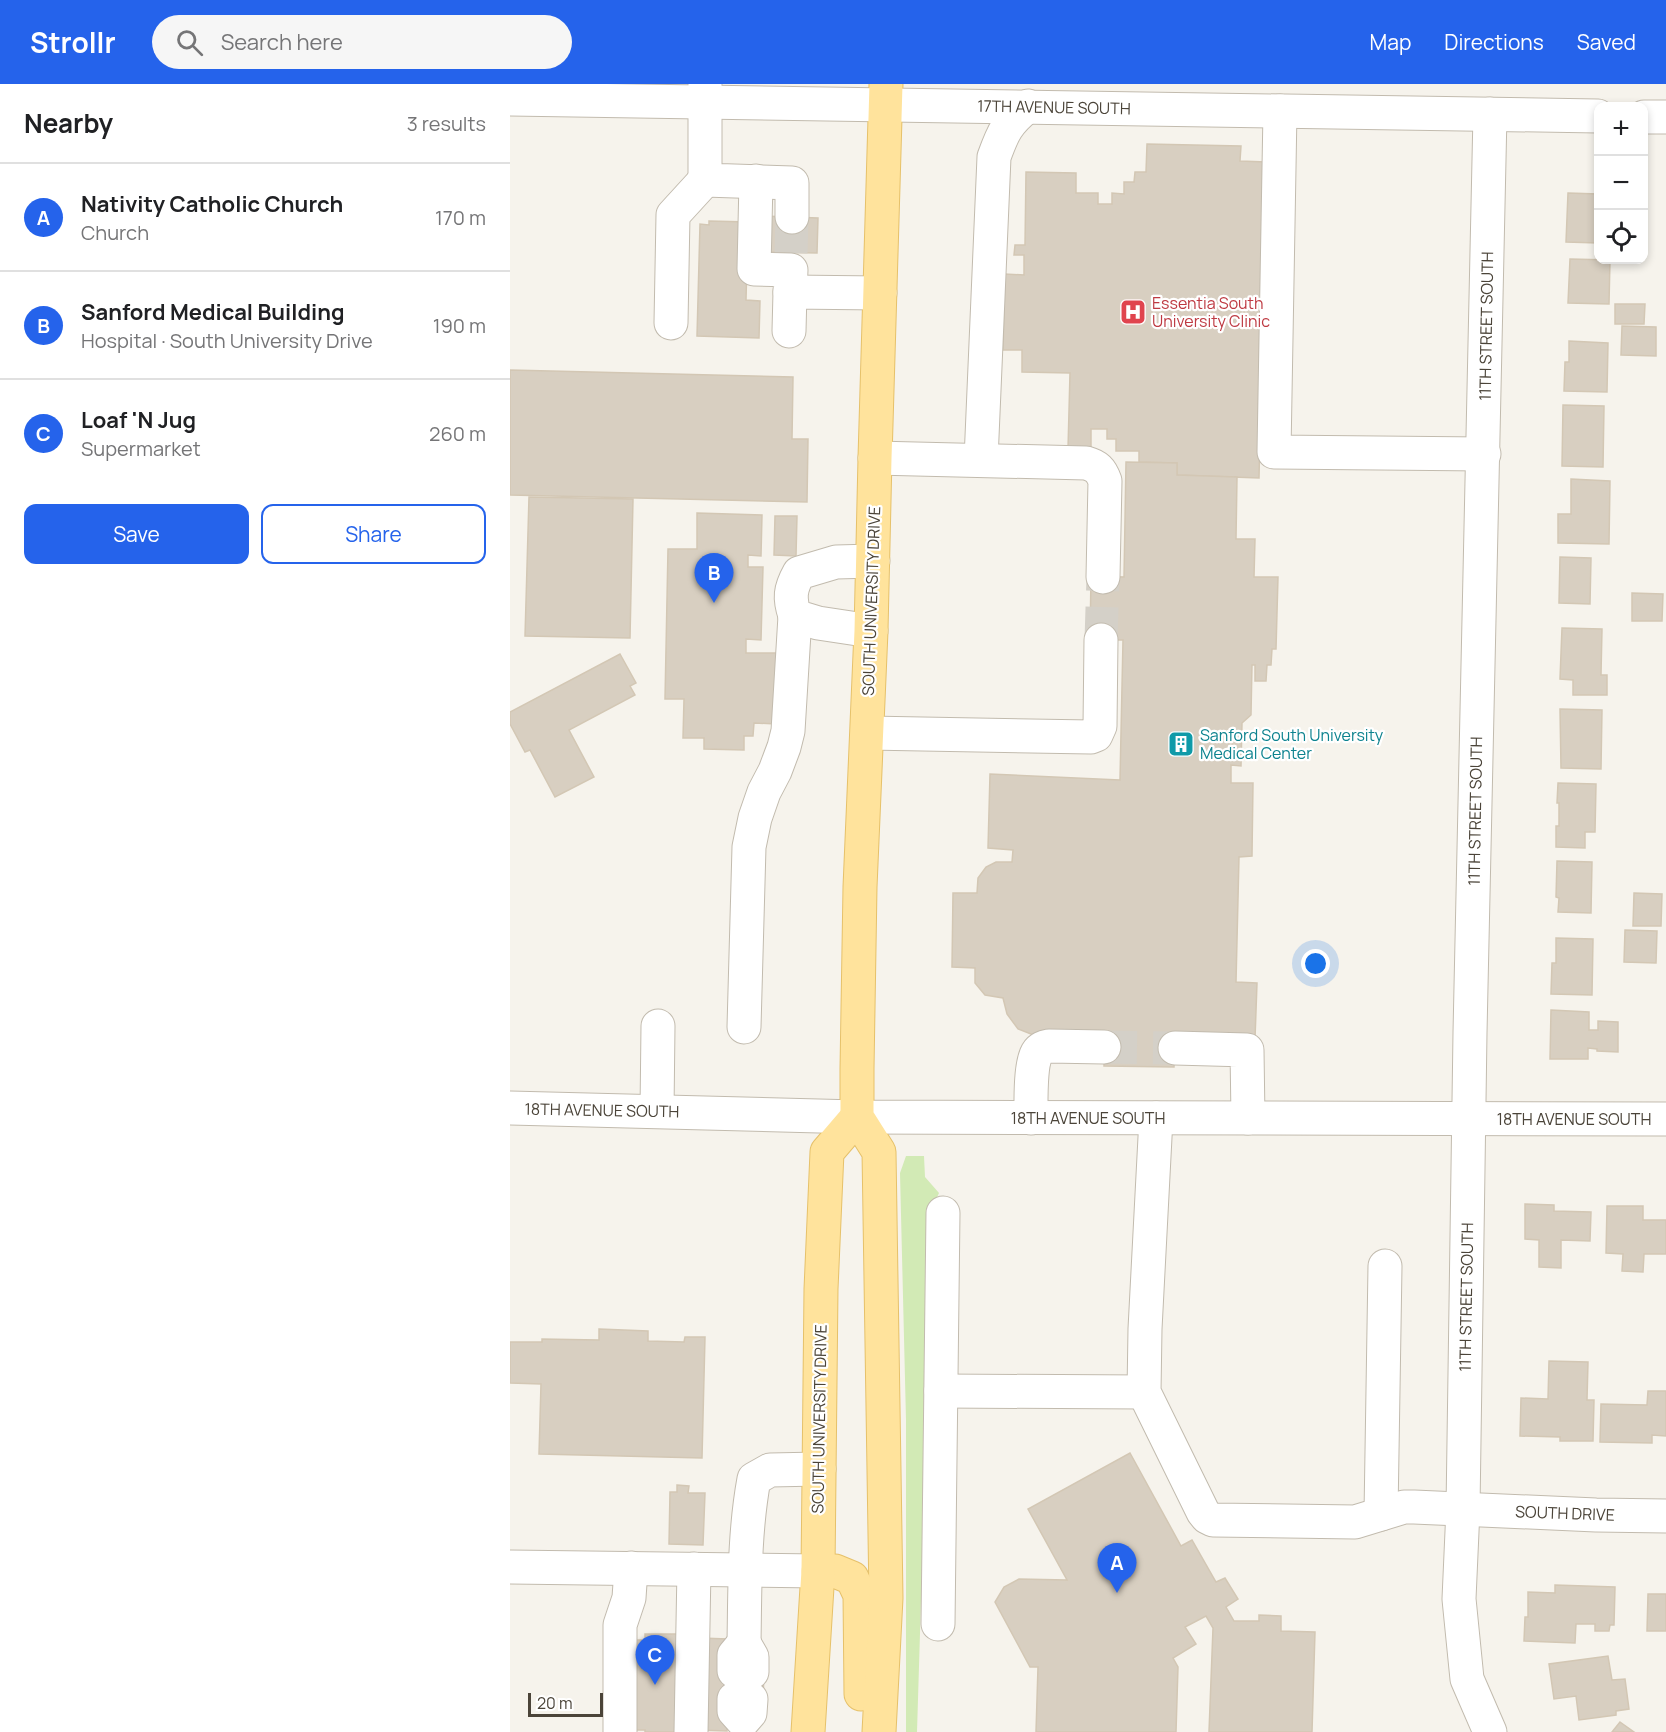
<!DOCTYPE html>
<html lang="en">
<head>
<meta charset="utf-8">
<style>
	body { margin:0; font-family:Manrope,sans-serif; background:#f6f6f6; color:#202124 }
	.controls { position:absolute; right:18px; top:18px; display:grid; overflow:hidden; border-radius:12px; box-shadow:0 3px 9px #0003 }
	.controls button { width:54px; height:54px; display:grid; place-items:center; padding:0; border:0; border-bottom:2px solid #e0e0e0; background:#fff; color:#202124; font:30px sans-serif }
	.scale { position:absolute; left:18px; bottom:15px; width:75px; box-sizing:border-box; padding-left:6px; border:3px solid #4b4439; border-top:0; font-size:16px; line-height:21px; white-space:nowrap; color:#4b4439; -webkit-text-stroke:4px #fff; paint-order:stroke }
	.you { position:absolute; left:806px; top:880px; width:21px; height:21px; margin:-15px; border:4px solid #fff; border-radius:50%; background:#1a73e8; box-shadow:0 0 0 9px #1a73e833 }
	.badge { display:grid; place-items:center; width:39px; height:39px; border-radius:50%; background:#2563eb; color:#fff; font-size:20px; font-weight:700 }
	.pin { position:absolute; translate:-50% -50px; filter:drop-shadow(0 2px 3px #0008) }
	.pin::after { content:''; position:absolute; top:32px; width:21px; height:18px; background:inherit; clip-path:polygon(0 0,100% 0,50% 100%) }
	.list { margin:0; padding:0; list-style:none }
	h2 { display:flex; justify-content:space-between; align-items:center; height:78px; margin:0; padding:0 24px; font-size:26px }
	h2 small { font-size:20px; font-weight:400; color:#757577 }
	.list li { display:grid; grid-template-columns:39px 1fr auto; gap:18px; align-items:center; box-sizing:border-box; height:108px; padding:0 24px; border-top:2px solid #e0e0e0 }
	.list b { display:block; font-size:22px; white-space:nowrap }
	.list p { margin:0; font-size:20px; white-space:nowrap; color:#757577 }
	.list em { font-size:20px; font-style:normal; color:#757577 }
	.actions { display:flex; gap:12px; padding:18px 24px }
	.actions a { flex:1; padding:14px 0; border:2px solid #2563eb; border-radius:12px; text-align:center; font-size:21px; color:#2563eb }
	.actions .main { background:#2563eb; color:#fff }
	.icon { flex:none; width:33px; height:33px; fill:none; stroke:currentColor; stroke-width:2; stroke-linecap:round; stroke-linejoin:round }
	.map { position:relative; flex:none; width:1156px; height:1648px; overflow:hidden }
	header { display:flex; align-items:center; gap:36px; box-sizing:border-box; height:84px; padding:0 30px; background:#2563eb; color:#fff }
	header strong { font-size:28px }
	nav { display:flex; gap:33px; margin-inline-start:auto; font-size:21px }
	.search { width:420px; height:54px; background:#f6f6f6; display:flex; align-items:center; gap:15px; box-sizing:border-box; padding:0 21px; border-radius:33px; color:#757577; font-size:22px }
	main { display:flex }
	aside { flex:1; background:#fff }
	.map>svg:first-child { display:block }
	.green { fill:#d2eab5 }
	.building { fill:#d8cfc1; stroke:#d3c7b4; stroke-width:1.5 }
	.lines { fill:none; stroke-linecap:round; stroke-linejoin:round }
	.minor-tunnel { stroke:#d4d0c8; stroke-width:33; stroke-dasharray:33 16; stroke-linecap:butt }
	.minor-casing { stroke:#c2bbae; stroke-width:35 }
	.major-casing { stroke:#e6c16a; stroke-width:35 }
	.minor { stroke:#fff; stroke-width:33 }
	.major { stroke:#ffe39c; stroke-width:33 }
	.labels { text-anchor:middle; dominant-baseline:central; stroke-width:4.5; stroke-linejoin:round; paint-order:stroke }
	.street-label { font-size:16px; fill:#4b4439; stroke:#fff }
	.health-label { font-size:16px; fill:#be3a42; stroke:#fff; text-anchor:start }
	.culture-label { font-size:16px; fill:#0d838f; stroke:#fff; text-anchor:start }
</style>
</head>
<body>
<header>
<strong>Strollr</strong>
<div class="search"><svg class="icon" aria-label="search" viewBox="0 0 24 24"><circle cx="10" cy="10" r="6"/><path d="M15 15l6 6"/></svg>Search here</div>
<nav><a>Map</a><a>Directions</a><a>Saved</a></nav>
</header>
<main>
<aside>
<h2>Nearby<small>3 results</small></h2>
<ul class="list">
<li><span class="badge">A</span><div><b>Nativity Catholic Church</b><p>Church</p></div><em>170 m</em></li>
<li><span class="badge">B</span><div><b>Sanford Medical Building</b><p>Hospital · South University Drive</p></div><em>190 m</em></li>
<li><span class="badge">C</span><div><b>Loaf 'N Jug</b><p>Supermarket</p></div><em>260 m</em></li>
</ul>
<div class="actions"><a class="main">Save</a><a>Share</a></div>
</aside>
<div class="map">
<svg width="1156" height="1648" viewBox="0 0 1156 1648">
	<rect width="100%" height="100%" fill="#f6f3ec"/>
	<polygon class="green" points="396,1072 414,1072 415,1093 429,1109 423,1122 407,1648 396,1648 396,1336 390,1089"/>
	<g class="building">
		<polygon points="637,60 731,62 730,77 756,78 749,394 667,391 667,379 629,378 629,367 606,367 606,355 597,355 597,345 581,345 581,366 558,365 560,289 512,288 512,266 493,266 495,190 514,191 514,171 504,171 505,161 515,161 516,88 566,89 566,109 588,109 588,120 602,120 602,109 614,110 614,98 624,98 625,88 636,88"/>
		<polygon points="1058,109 1088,110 1088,159 1056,158"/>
		<polygon points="250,132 308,134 307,169 249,168"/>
		<polygon points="199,137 238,138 236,216 250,217 249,254 187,252 190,140 199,141"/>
		<polygon points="1060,175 1100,176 1099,220 1058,219"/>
		<polygon points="1105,220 1135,220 1134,240 1105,240"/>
		<polygon points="1112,242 1146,243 1146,272 1111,271"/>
		<polygon points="1059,257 1098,259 1097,308 1054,307 1055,278 1059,278"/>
		<polygon points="0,286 283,293 282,355 298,355 297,418 0,411"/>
		<polygon points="1053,321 1094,322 1093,383 1052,382"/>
		<polygon points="616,378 667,379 667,391 727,393 726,455 745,455 744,493 768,493 766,565 762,565 761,581 757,581 756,597 745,597 745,581 742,581 741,631 732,639 731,682 721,681 721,699 743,699 742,772 729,773 726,898 747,899 745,955 665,954 664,983 594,982 594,952 521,950 508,945 497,930 493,914 475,911 465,899 465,884 442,883 443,809 467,809 468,794 476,783 486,778 502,778 503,766 478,764 480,690 610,696 613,556 580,556 581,492 614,493"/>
		<polygon points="1061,395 1100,397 1099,460 1048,459 1048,430 1061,430"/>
		<polygon points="19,413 123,415 120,554 15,552"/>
		<polygon points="187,429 252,431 251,472 238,471 238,483 253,483 251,556 236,555 236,569 267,569 266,640 244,639 243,652 234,652 234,666 194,665 194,654 173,654 174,615 155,615 158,465 187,465"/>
		<polygon points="265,432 287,432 286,472 264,471"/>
		<polygon points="1050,473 1081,474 1080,520 1049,519"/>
		<polygon points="1122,509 1153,510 1152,537 1122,537"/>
		<polygon points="1052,544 1092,545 1091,591 1097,591 1097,611 1063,611 1063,596 1050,595"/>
		<polygon points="110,570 126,599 120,602 125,611 59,646 84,693 45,713 20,666 15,668 0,640 0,628"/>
		<polygon points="1050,625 1092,626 1091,685 1051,684"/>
		<polygon points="1048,699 1086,700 1085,748 1075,748 1075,764 1046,763 1046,742 1049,742 1049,719 1047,719"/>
		<polygon points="1047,777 1082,778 1081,829 1048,828 1049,814 1046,813"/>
		<polygon points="1124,809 1152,810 1151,842 1123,842"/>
		<polygon points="1115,846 1147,847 1146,879 1114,878"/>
		<polygon points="1046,854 1083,855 1082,911 1041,910 1042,879 1046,879"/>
		<polygon points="1041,926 1079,928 1079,946 1088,946 1088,937 1108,938 1108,968 1087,967 1087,965 1078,964 1078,975 1040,975"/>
		<polygon points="1015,1120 1044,1121 1044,1127 1081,1128 1080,1157 1051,1156 1051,1184 1029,1183 1029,1156 1015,1155"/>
		<polygon points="1097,1122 1133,1122 1133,1136 1156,1136 1156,1170 1134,1170 1133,1188 1112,1187 1113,1170 1096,1169"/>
		<polygon points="89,1245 138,1247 138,1257 174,1258 175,1253 195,1253 192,1374 29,1370 31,1300 0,1299 0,1258 32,1258 32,1255 89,1256"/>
		<polygon points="1039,1277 1078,1278 1077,1316 1084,1316 1083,1357 1050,1357 1050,1353 1010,1352 1011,1314 1038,1315"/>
		<polygon points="1138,1307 1156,1307 1156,1352 1142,1351 1142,1359 1090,1358 1091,1320 1137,1321"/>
		<polygon points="620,1369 671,1462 682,1456 706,1498 715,1494 728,1515 716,1523 724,1537 749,1537 749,1531 771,1532 771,1547 805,1548 802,1648 699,1648 703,1544 696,1532 675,1543 686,1560 663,1574 668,1583 666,1648 526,1648 528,1583 520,1583 485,1518 494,1503 509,1495 557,1496 518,1425"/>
		<polygon points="167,1401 179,1402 178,1409 195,1409 193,1461 159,1460 160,1408 167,1408"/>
		<polygon points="1045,1501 1105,1503 1104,1541 1100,1541 1099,1547 1085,1547 1085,1540 1066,1540 1065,1559 1014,1557 1015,1533 1018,1533 1018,1508 1045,1509"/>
		<polygon points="1138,1510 1156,1510 1156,1547 1137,1547"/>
		<polygon points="135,1550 174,1550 173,1648 135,1648 135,1646 116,1646 117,1556 135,1556"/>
		<polygon points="190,1554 218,1555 254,1588 253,1615 218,1614 217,1647 187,1646"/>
		<polygon points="1098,1572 1102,1596 1115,1595 1119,1625 1106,1627 1106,1631 1069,1636 1066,1612 1044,1615 1039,1580"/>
		<polygon points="1110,1638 1124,1648 1102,1648"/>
	</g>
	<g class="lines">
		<g class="minor-tunnel">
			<polyline points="281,169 282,133"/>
			<polyline points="591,556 593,493"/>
			<polyline points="594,963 665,964"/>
		</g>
		<g class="minor-casing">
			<g id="minor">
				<polyline points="195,0 195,96 282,99 282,133"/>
				<polyline points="0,15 1088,32"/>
				<polyline points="770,27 764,368 974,370"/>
				<polyline points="1134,33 1156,33"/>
				<polyline points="246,97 244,185 281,186 280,208"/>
				<polyline points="161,239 163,131 195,96"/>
				<polyline points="279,247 280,208 370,209"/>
				<path d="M365 374 576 379C587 382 591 386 595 397L593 493"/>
				<path d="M471 376 484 73C493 48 497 39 518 22"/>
				<path d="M361 547 308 539 285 532C279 514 280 505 289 489L326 478 363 477"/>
				<polyline points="358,649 581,653 586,651 590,642 591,556"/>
				<polyline points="234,943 239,763 245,734 254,708 265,687 274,663 278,647 285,532"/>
				<polyline points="665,964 737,966 738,1034"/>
				<polyline points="0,1024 347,1033 1156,1035"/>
				<polyline points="147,1027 148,942"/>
				<path d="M521 1034C521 1019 520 981 527 969 530 964 534 963 539 962L594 963"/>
				<polyline points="646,1034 635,1245 634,1308 693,1428 697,1433 703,1436 845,1438 894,1423 904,1423 1086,1431 1156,1432"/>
				<polyline points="431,1307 634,1308"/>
				<polyline points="871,1430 875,1182"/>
				<polyline points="0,1483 308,1487"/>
				<polyline points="428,1540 433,1129"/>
				<path d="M234 1559C235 1504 234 1449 244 1395L260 1386 309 1385"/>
				<polyline points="224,1587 224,1571 234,1559 242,1573 242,1588"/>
				<polyline points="224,1615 224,1627 233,1637 240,1629 241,1615"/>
				<polyline points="110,1648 110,1541 119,1514 121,1484"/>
				<polyline points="181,1648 184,1485"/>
				<polyline points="980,1648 957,1595 949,1515 953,1425 960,949 980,30"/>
			</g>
		</g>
		<g class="major-casing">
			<g id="major">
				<polyline points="308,1487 325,1487 342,1494 350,1511 351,1610"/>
				<polyline points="298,1648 308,1487 311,1205 317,1068 347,1033"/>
				<polyline points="369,1648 376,1514 369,1068 347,1033 347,985 350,803 361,547 365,374 376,0"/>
			</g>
		</g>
		<use href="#minor" class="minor"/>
		<use href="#major" class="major"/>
	</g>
	<defs>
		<g id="hospital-square" transform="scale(1.35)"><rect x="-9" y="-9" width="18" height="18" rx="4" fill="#e0444e" stroke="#fff"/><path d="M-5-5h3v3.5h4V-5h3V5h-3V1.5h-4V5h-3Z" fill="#fff"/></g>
		<g id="building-square" transform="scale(1.35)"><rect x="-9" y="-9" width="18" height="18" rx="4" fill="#0f9aa8" stroke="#fff"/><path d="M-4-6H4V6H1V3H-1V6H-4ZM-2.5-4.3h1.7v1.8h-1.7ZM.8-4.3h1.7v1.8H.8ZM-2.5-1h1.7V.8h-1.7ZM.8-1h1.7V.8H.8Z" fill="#fff"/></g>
	</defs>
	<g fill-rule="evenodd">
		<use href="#hospital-square" x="623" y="228"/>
		<use href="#building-square" x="671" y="660"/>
	</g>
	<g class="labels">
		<g class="street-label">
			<text transform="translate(544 23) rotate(1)">17TH AVENUE SOUTH</text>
			<text transform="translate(976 242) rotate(-89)">11TH STREET SOUTH</text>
			<text transform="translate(361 517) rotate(-88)">SOUTH UNIVERSITY DRIVE</text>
			<text transform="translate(965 727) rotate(-89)">11TH STREET SOUTH</text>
			<text transform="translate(92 1026) rotate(1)">18TH AVENUE SOUTH</text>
			<text x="578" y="1034">18TH AVENUE SOUTH</text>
			<text x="1064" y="1035">18TH AVENUE SOUTH</text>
			<text transform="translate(956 1213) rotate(-89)">11TH STREET SOUTH</text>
			<text transform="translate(309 1335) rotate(-89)">SOUTH UNIVERSITY DRIVE</text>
			<text transform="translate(1055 1429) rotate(2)">SOUTH DRIVE</text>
		</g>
		<g class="health-label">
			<text x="642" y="219">Essentia South<tspan x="642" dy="18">University Clinic</tspan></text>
		</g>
		<g class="culture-label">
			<text x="690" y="651">Sanford South University<tspan x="690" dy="18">Medical Center</tspan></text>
		</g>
	</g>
</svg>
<div class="controls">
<button>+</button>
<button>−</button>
<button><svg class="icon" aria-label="locate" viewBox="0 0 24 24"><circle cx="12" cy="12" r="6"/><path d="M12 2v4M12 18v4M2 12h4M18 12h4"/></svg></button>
</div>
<div class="scale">20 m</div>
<div class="you"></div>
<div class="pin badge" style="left:607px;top:1509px">A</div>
<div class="pin badge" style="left:204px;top:519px">B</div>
<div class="pin badge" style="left:145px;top:1601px">C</div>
</div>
</main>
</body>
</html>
